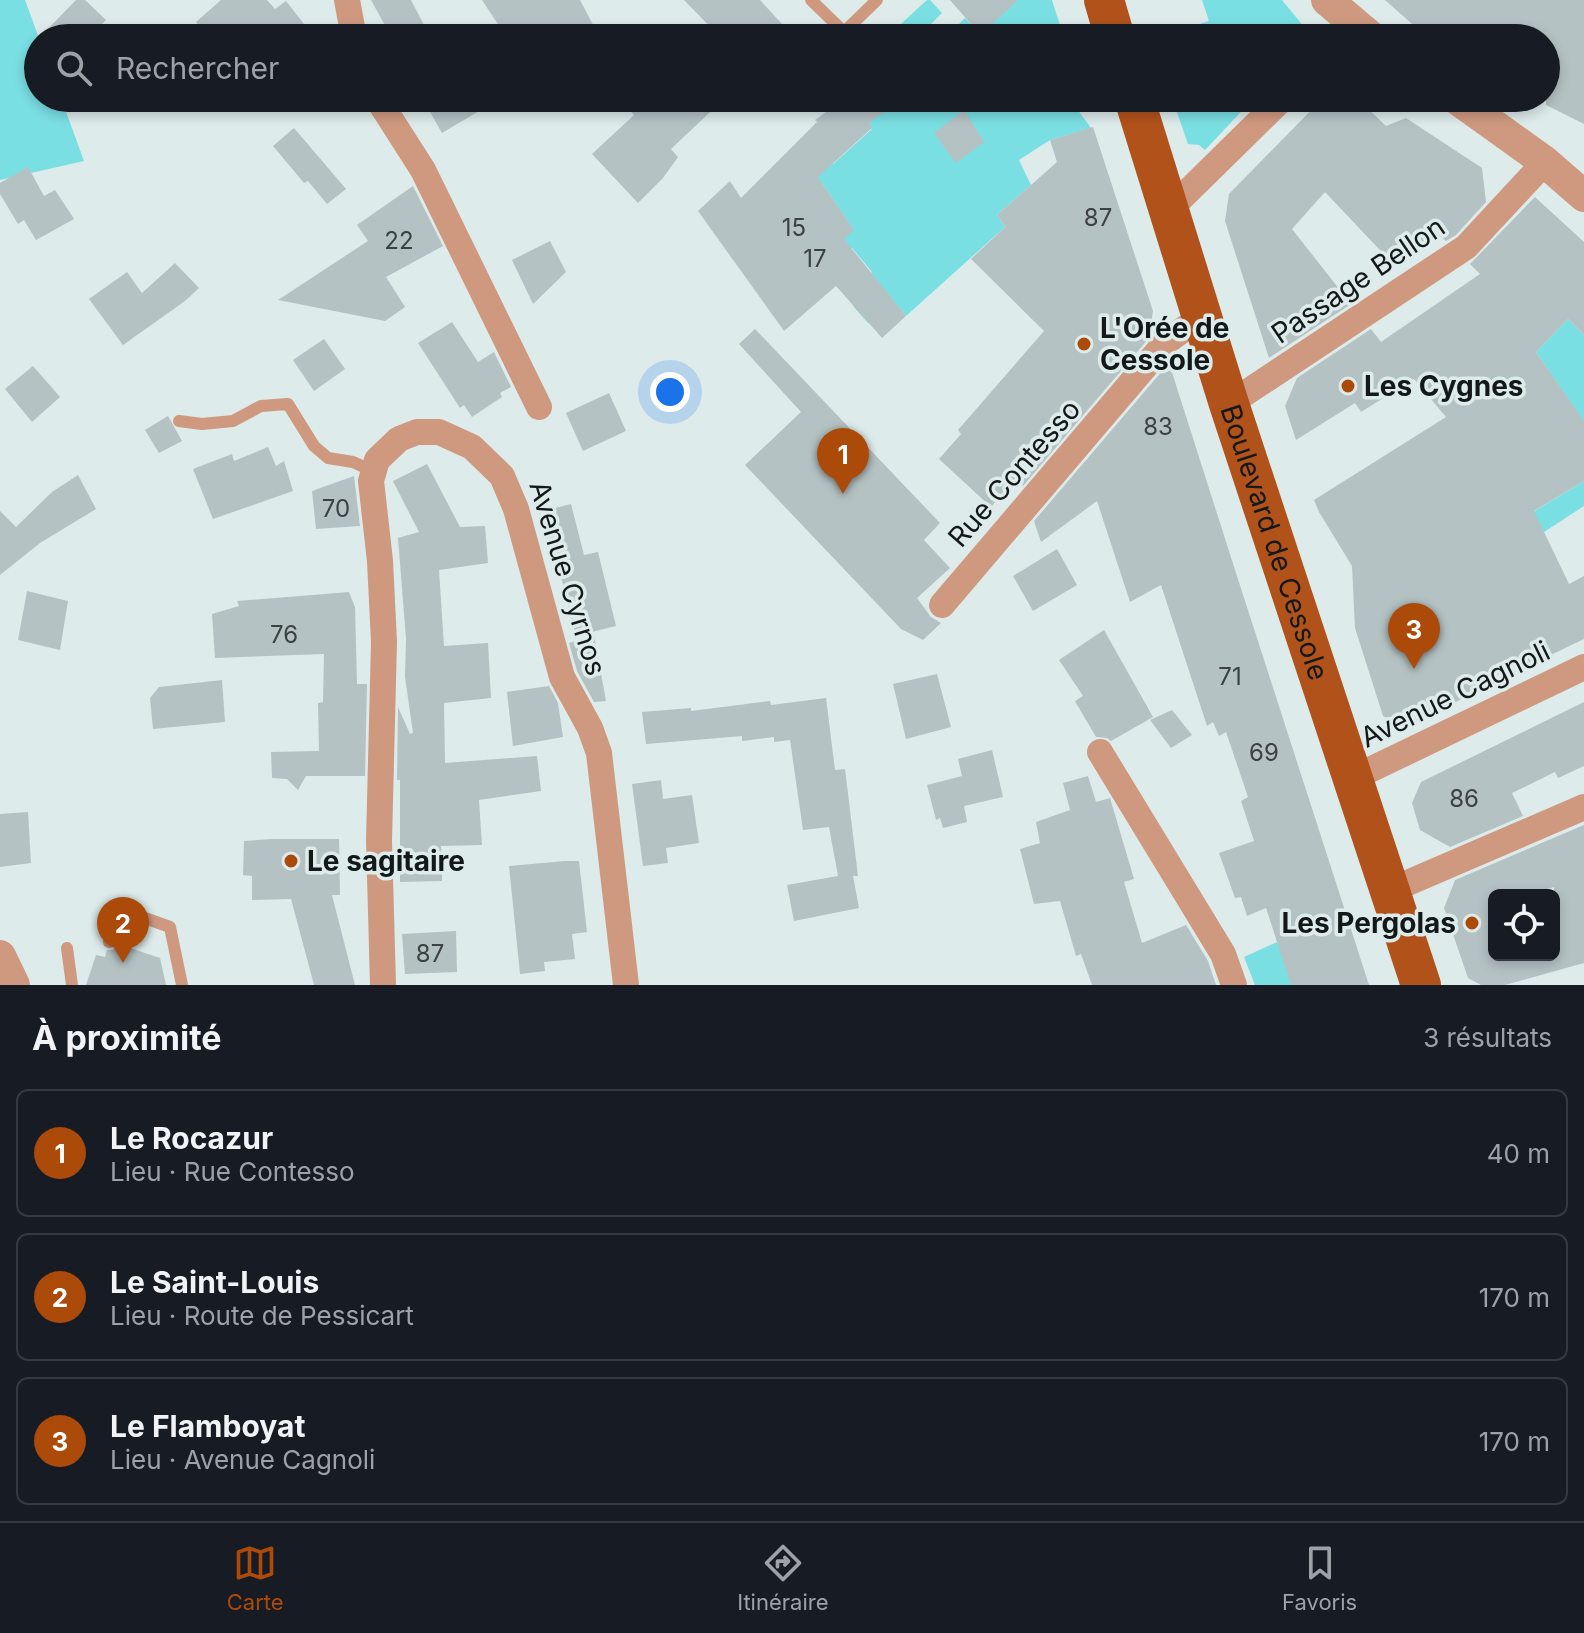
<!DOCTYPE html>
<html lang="fr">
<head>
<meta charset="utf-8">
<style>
	body { margin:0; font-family:Inter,sans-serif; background:#242831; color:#f1f3f6 }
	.controls { position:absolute; right:24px; bottom:24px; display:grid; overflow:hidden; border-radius:12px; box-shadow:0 4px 12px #0003 }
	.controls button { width:72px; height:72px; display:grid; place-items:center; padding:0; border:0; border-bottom:2px solid #363941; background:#171b24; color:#f1f3f6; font:40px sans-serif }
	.you { position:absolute; left:670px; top:392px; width:28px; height:28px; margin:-20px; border:6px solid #fff; border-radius:50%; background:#1a73e8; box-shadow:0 0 0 12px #1a73e833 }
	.badge { display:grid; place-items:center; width:52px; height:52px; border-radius:50%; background:#ac4a0a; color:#fff; font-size:26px; font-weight:700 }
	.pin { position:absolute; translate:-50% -66px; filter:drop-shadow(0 2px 4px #0008) }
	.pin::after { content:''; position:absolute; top:42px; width:28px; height:24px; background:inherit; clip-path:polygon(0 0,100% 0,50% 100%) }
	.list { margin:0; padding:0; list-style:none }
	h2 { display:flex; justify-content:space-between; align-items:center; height:104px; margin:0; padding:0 32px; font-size:34px }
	h2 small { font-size:26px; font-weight:400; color:#9ea1a6 }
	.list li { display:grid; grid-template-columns:52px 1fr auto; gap:24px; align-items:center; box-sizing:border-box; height:128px; margin:0 16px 16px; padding:0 16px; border:2px solid #363941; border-radius:12px }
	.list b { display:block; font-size:30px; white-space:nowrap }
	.list p { margin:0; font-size:26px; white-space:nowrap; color:#9ea1a6 }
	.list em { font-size:26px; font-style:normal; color:#9ea1a6 }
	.icon { flex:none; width:44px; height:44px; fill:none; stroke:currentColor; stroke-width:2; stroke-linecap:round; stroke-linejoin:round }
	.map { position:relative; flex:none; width:1584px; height:985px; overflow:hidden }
	.search { position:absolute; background:#171b24; box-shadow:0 4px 12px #0003; left:24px; right:24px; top:24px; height:88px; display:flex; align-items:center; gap:20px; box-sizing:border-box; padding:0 28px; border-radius:44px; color:#9ea1a6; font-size:30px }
	.sheet { height:536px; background:#171b24 }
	nav { display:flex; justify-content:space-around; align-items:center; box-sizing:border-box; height:112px; border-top:2px solid #363941; background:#171b24; font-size:22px; color:#9ea1a6 }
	nav a { display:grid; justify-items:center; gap:4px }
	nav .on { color:#ac4a0a }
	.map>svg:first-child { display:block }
	.green { fill:#7adfe3 }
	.building { fill:#b5c2c3; fill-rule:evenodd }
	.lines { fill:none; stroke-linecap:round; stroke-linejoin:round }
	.service { stroke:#cf9980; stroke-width:12 }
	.minor { stroke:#cf9980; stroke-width:26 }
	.tertiary { stroke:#cf9980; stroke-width:32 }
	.primary { stroke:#b1521b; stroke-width:40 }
	.poi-dot { fill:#ac4a0a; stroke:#ddebeb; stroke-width:3 }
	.labels { text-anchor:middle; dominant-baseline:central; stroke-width:7; stroke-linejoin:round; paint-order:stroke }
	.number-label { font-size:24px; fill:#3c4243 }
	.street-label { font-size:28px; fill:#131818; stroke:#ddebeb }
	.poi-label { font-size:28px; font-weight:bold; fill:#131818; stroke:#ddebeb; text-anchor:start }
</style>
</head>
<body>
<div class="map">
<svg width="1584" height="985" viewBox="0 0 1584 985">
	<rect width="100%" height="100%" fill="#ddebeb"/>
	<g class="green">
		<polygon points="0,0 25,0 39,38 38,98 61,98 84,161 0,180"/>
		<polygon points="927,0 930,0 942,13 917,38 895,38 891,33"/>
		<polygon points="1016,0 1052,0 1064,38 945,38 965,18 976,30"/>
		<polygon points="1202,0 1282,0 1305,28 1305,38 1157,38 1209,21"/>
		<polygon points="891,98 1069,98 1091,128 1050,140 1019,160 1031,185 997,215 1005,227 906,316 893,301 868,323 853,306 867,294 858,284 872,272 852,248 839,257 833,249 853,229 822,183 813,183 821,165 833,164 872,129 869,123"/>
		<polygon points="1172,98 1254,98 1205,150 1199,145 1188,144"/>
		<polygon points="1568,319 1584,335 1584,422 1536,352"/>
		<polygon points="1584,481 1584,506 1544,532 1528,515"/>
		<polygon points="1277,942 1306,985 1255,985 1244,957"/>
	</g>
	<g class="building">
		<polygon points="76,0 85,0 106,20 88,38 39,38"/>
		<polygon points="221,0 267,0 275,9 286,1 315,38 277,38 267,27 251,38 207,38 196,22"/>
		<polygon points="371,0 411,0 425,27 405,38 392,38"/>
		<polygon points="482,0 580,0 600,38 507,38"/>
		<polygon points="684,0 760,0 795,38 721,38"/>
		<polygon points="950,0 1018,0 987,29 982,24 976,30"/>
		<polygon points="1385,0 1584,0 1584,124 1546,105 1546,38 1428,38"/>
		<polygon points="422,98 501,98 442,133"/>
		<polygon points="618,98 725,98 671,149 678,157 663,178 638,203 592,154 634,115"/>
		<polygon points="845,98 904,98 869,123 872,128 818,177 854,230 844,239 906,316 882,338 836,286 784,331 698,211 730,181 741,198 817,122 815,120"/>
		<polygon points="1323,98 1357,98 1386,126 1406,118 1482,168 1486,202 1456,235 1446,241 1441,237 1395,266 1325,192 1292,229 1351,304 1269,358 1225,221 1229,194"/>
		<polygon points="964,110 984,142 956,163 934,133"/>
		<polygon points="1093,127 1153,311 1149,338 1023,486 1019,474 991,507 939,459 961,434 958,430 1044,331 971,259 1005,227 997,215 1057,162 1050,140"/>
		<polygon points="294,128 346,189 327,204 308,181 304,183 273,146"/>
		<polygon points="28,167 44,196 55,190 74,219 36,240 24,220 18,224 0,194 0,183"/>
		<polygon points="413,186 443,246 386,277 405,307 385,321 278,300 368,241 357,225"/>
		<polygon points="1535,197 1584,242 1584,335 1568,319 1536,352 1584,421 1584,481 1534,511 1569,584 1584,576 1584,639 1530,665 1528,660 1470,688 1472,694 1406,727 1383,716 1355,628 1352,566 1319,512 1314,500 1446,417 1414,379 1361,412 1355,403 1296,440 1285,406 1297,378 1371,329 1381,342 1480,274 1470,264"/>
		<polygon points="550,241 566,272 533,304 512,260"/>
		<polygon points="175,263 199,288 185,301 123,345 89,299 127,272 142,293"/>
		<polygon points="452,322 478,362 494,352 511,387 500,393 502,397 472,417 464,405 460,408 418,343"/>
		<polygon points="755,329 940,523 924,540 950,568 917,598 931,617 941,623 923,640 901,629 745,465 801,412 739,344"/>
		<polygon points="324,339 345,369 314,391 293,360"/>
		<polygon points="1169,363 1236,573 1369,985 1291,985 1266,908 1247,916 1241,897 1235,898 1219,853 1254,841 1241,801 1248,797 1226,732 1219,736 1213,722 1207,726 1161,585 1130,602 1097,501 1041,542 1034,521"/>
		<polygon points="33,366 60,397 32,422 5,389"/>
		<polygon points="609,393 626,431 583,451 566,413"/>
		<polygon points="168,416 182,441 159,453 145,430"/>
		<polygon points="268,447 276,466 284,461 293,491 213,519 193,469 232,454 234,461"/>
		<polygon points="427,464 460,527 485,526 488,563 439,570 444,646 488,643 491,698 444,703 445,763 537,756 541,791 479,800 482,845 441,846 442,881 400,882 400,780 397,780 398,707 410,734 413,733 405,677 406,639 398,538 419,532 393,481"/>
		<polygon points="78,475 96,509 40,543 0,575 0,511 16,527 52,492"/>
		<polygon points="354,476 360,526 316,529 312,491"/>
		<polygon points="571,504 584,555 598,552 616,626 576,636 557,561 552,562 539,512"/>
		<polygon points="1057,549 1077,585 1033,611 1013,576"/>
		<polygon points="27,591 68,601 60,650 18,640"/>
		<polygon points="349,592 355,607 357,684 367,684 365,776 306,776 298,790 287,779 272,778 271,752 319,751 318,703 323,702 324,654 215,658 212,614 239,606 237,601"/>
		<polygon points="1104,630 1153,717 1111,741 1107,738 1096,737 1075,701 1083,696 1059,660"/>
		<polygon points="594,635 606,701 594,702 577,671 569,643"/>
		<polygon points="937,674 951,727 906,739 893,684"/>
		<polygon points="222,680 225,722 153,729 150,698 159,687"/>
		<polygon points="549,686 558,703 563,737 513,746 507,692"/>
		<polygon points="826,698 835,770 845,769 858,876 853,876 859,908 794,921 787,885 838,876 829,827 803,830 790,740 774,742 774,737 742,741 742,736 646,744 642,712 691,708 691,711 770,701 771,705"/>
		<polygon points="1584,702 1584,766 1558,778 1555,772 1512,793 1523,816 1450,847 1420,830 1412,803 1421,782"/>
		<polygon points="1172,710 1192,735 1171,748 1150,720"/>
		<polygon points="992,750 1003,797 964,806 967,822 943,828 940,818 936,820 927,785 962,776 958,759"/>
		<polygon points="1088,776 1096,802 1110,798 1134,879 1124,882 1142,943 1186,925 1208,961 1216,985 1092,985 1081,954 1076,956 1060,901 1034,904 1020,849 1040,843 1036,822 1070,810 1063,783"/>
		<polygon points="661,780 663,799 692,795 699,843 666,848 668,863 643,866 632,784"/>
		<polygon points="28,812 31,863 0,867 0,814"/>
		<path d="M1584 825V963L1505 985H1481L1468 978 1444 908 1455 880ZM1554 887V955H1494V895H1527Z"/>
		<polygon points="272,839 339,839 340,895 332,895 355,985 314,985 291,899 252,900 252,876 243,875 244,841"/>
		<polygon points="565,861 579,861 587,932 572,934 575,959 544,962 545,971 520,974 509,866"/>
		<polygon points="456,931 457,972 405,974 402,934"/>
		<polygon points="118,944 160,958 166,985 86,985 96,955 105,957 107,950 113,950"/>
	</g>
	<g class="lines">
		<g class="service">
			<polyline points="811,0 844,32 877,0"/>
			<polyline points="179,421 202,424 233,421 261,406 288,404 314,446 328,458 353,462 373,471"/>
			<polyline points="109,942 116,928 142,917 170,927 182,985"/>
			<polyline points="67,948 72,985"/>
		</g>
		<g class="minor">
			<polyline points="347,0 354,38"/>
			<polyline points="377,98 423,170 539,407"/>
			<polyline points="1169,210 1283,98"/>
			<polyline points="1229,404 1466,247 1545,162"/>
			<polyline points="942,605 1166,342 1202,316"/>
			<polyline points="1100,752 1223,954 1234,985"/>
			<polyline points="1353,778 1584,667"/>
			<polyline points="1389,891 1584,807"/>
			<polyline points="383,985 379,841 384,642 380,561 371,481 377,460 399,439 417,432 439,432 472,447 502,476 516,509 562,677 590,728 599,753 626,985"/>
		</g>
		<g class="tertiary">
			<polyline points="1327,0 1372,38"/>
			<polyline points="1456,98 1545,162 1584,196"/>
			<polyline points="0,956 14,985"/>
		</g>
		<g class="primary">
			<polyline points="1104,0 1115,38"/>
			<path id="s1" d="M1134 98 1229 404 1421 985"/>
		</g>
	</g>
	<g class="poi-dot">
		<circle cx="1084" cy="344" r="8"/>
		<circle cx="1348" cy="386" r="8"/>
		<circle cx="291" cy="861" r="8"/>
		<circle cx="1472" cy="923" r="8"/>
	</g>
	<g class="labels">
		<g class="number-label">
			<text x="1098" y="217">87</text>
			<text x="794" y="227">15</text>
			<text x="399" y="240">22</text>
			<text x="815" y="258">17</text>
			<text x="1158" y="426">83</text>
			<text x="336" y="508">70</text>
			<text x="284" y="634">76</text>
			<text x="1230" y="676">71</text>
			<text x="1264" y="752">69</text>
			<text x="1464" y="798">86</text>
			<text x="430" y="953">87</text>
		</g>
		<g class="street-label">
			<text transform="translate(1358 280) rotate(-34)">Passage Bellon</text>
			<text transform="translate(1014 473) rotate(-49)">Rue Contesso</text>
			<text stroke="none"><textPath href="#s1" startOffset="466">Boulevard de Cessole</textPath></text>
			<text transform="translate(568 578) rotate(73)">Avenue Cyrnos</text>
			<text transform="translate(1455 694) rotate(-26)">Avenue Cagnoli</text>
		</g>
		<g class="poi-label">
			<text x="1100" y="328">L'Orée de<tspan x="1100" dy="32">Cessole</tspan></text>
			<text x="1364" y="386">Les Cygnes</text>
			<text x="307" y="861">Le sagitaire</text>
			<text x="1456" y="923" text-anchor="end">Les Pergolas</text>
		</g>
	</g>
</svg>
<div class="controls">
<button><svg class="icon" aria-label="locate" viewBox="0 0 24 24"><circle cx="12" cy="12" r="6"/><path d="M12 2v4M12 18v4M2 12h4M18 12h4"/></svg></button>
</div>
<div class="you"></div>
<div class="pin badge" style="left:843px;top:494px">1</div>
<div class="pin badge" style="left:123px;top:963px">2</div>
<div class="pin badge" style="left:1414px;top:669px">3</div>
<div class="search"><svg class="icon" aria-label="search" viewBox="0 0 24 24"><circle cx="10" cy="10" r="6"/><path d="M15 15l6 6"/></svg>Rechercher</div>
</div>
<section class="sheet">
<h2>À proximité<small>3 résultats</small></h2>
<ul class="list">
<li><span class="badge">1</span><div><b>Le Rocazur</b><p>Lieu · Rue Contesso</p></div><em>40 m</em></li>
<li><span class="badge">2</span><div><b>Le Saint-Louis</b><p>Lieu · Route de Pessicart</p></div><em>170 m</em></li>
<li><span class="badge">3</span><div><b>Le Flamboyat</b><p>Lieu · Avenue Cagnoli</p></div><em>170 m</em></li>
</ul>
</section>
<nav>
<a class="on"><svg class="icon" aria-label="map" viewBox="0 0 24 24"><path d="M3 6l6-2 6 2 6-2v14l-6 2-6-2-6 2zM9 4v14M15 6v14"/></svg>Carte</a>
<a><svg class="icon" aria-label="directions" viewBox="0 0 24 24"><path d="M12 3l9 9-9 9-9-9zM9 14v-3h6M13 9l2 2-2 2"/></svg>Itinéraire</a>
<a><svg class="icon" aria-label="saved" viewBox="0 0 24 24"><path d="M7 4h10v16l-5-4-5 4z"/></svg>Favoris</a>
</nav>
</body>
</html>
